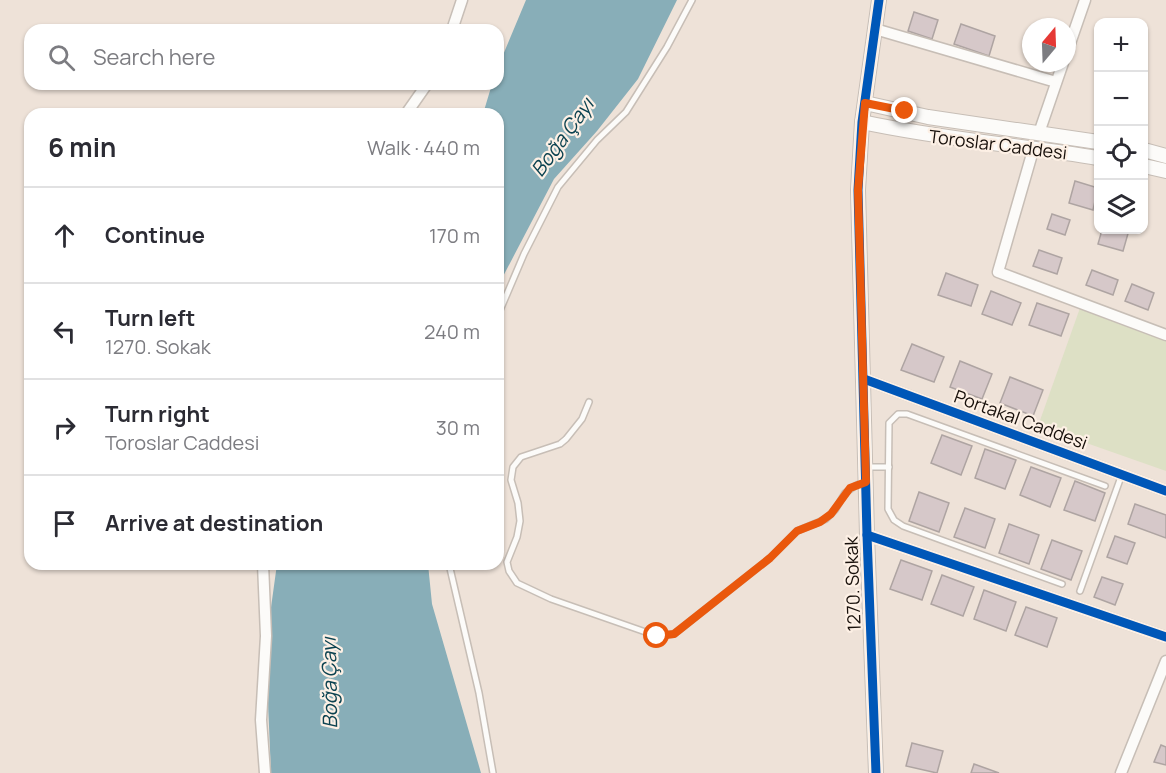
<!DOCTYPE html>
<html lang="en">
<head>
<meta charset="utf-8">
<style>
	body { margin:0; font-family:Manrope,sans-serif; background:#f2f2f3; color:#2b2b33 }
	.controls { position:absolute; right:18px; top:18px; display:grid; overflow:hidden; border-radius:12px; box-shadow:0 2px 4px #0004 }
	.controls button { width:54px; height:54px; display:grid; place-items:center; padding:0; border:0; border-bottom:2px solid #e1e1e2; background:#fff; color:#2b2b33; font:30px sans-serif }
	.compass { position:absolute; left:1022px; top:18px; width:54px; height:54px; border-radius:50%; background:#fff; box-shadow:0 2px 4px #0004; rotate:19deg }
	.stop { position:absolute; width:18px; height:18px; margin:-14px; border:4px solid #ea580c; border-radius:50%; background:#fff }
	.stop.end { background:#ea580c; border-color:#fff; box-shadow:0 2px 6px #0008 }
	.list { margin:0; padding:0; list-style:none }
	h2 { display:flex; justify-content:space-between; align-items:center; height:78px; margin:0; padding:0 24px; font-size:26px }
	h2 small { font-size:20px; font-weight:400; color:#7c7c81 }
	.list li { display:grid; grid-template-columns:39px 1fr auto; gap:18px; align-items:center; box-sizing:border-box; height:96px; padding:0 24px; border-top:2px solid #e1e1e2 }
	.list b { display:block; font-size:22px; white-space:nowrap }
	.list p { margin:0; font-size:20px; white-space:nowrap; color:#7c7c81 }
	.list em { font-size:20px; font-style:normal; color:#7c7c81 }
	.icon { flex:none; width:33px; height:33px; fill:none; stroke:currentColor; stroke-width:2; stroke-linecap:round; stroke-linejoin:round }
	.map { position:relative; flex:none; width:1166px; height:773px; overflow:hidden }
	.search { position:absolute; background:#fff; box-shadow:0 2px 4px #0004; left:24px; top:24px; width:480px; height:66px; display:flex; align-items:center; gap:15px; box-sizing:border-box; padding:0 21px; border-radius:18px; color:#7c7c81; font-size:22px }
	.panel { position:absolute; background:#fff; box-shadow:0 2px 4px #0004; left:24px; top:108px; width:480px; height:462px; border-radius:18px }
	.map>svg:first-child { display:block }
	.green { fill:#dde0c5 }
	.water { fill:#88aeb8 }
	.building { fill:#d6c8c9; stroke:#aea4a2; stroke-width:1.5 }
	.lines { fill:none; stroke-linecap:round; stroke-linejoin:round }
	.service-casing { stroke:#c7beb6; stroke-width:8 }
	.minor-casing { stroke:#c7beb6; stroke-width:13 }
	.tertiary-casing { stroke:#c7beb6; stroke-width:16 }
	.service { stroke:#fcfbf9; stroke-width:5 }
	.minor { stroke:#fcfbf9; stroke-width:10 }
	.tertiary { stroke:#fcfbf9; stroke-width:14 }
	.cycleway-casing { stroke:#fdf0e5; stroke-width:13 }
	.cycleway { stroke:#0057b8; stroke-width:9 }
	.route { stroke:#ea580c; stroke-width:8 }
	.labels { text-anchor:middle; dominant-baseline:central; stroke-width:4.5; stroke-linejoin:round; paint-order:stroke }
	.street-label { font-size:18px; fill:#170f0a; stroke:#fdf0e5 }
	.water-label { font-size:20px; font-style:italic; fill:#0b4250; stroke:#fdf0e5 }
</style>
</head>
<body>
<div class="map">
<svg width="1166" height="773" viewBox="0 0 1166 773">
	<rect width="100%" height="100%" fill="#eee2d8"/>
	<polygon class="green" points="1080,308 1166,341 1166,471 1038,426"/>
	<g class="water">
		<polygon points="526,0 677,0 638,79 597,131 554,179 498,286 498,114 483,114 492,84 498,84 498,67"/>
		<polygon points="277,564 428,564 432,604 481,773 271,773 267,680 269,622"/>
	</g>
	<g class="building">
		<polygon points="914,12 938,20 932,39 908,31"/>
		<polygon points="961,24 995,36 989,56 954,44"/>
		<polygon points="1075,181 1098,188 1093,210 1069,203"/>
		<polygon points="1052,214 1070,220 1065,235 1047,229"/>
		<polygon points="1102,230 1129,230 1123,251 1098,244"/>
		<polygon points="1039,250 1062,258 1057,274 1033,266"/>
		<polygon points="1092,270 1118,280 1113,295 1086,285"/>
		<polygon points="946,273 978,285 971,306 938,295"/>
		<polygon points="1132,284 1154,293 1148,310 1125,301"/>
		<polygon points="991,291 1021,303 1012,325 982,314"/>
		<polygon points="1037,303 1069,314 1061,336 1029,325"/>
		<polygon points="912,344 944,357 934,382 901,370"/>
		<polygon points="960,361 992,374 982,399 950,387"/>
		<polygon points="1010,377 1043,390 1033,416 1000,403"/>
		<polygon points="942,435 972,446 961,475 931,463"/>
		<polygon points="985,449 1016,460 1005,489 975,478"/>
		<polygon points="1031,467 1061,478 1050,507 1020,495"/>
		<polygon points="1075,481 1105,493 1095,521 1064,510"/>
		<polygon points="919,492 949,503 939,532 909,521"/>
		<polygon points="1135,504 1166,515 1166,538 1128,524"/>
		<polygon points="965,508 995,519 985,548 954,537"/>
		<polygon points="1009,524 1039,535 1029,564 999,553"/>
		<polygon points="1115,536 1135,543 1127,564 1107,557"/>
		<polygon points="1052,540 1082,551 1071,580 1041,569"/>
		<polygon points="901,560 932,571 922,600 890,589"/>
		<polygon points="942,575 974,587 963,616 931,604"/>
		<polygon points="1102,577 1123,584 1115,605 1094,597"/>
		<polygon points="984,590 1016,602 1006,631 974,619"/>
		<polygon points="1026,607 1057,618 1047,647 1015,635"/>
		<polygon points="912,743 943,751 937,773 906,766"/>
		<polygon points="1161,745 1166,747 1166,765 1154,762"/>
		<polygon points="974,764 999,773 971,773"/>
	</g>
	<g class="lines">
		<g class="service-casing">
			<g id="service">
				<polyline points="498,315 524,254 558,187 597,140 626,112 667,47 692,0"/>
				<polyline points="589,402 582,419 566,439 560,444 521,457 513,467 511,480 518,503 520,521 517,537 507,562 509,571 517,583 551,599 657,636 674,634 770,558 797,531 826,519 835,510 845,493 855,486 864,482"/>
				<polyline points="866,467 889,467"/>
				<polyline points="449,564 479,693 493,773"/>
				<polyline points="1062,584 903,526 894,520 888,509 889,423 898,414 907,414 1105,486"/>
				<polyline points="1080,591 1122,474"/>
			</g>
		</g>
		<g class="minor-casing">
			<g id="minor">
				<polyline points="875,29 1056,82"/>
				<polyline points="452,30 462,0"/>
				<polyline points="1067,52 1085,0"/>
				<polyline points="406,114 427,84"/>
				<polyline points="1039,133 1063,63"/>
				<polyline points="1034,147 998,272 1166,335"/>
				<polyline points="864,379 1166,491"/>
				<polyline points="867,535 1166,637"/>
				<polyline points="263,564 266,636 261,720 265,773"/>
				<polyline points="1121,773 1166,661"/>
			</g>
		</g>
		<g class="tertiary-casing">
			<g id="tertiary">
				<polyline points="865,103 928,117 1098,142"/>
				<path d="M862 122C940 139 1020 145 1098 158"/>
				<polyline points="1144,150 1166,156"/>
				<polyline points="1144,166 1166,171"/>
				<polyline points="876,773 867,535 858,190 862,122 879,0"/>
			</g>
		</g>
		<use href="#service" class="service"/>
		<use href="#minor" class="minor"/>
		<use href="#tertiary" class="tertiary"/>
		<g class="cycleway-casing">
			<g id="cycleway">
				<polyline points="864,379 1166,491"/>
				<polyline points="867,535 1166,637"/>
				<polyline points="876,773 867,535 858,190 862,122 879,0"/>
			</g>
		</g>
		<use href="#cycleway" class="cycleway"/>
	</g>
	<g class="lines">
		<polyline class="route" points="657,636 674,634 770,558 797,531 820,522 831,514 850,488 866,482 858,190 865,103 905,111"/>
	</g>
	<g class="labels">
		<g class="street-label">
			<text transform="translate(998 144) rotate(7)">Toroslar Caddesi</text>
			<text transform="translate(1021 419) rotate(20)">Portakal Caddesi</text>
			<text transform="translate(852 584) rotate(-92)">1270. Sokak</text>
		</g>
		<g class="water-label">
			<text transform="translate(562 137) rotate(-54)">Boğa Çayı</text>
			<text transform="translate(329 683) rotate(-91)">Boğa Çayı</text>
		</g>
	</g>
</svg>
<div class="controls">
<button>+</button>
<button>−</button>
<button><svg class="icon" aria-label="locate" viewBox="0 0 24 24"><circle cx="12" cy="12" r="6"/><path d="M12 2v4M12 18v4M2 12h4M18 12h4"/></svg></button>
<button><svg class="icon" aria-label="layers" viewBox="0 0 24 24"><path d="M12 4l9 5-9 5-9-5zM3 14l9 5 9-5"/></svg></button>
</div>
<svg class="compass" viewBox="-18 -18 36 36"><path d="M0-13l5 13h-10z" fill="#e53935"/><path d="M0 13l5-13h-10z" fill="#7c7c81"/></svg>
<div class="stop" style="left:657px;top:636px"></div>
<div class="stop end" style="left:905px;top:111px"></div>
<div class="search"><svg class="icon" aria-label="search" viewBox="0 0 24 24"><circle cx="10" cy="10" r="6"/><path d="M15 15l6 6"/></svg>Search here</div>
<section class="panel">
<h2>6 min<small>Walk · 440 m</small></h2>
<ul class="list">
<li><svg class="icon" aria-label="ahead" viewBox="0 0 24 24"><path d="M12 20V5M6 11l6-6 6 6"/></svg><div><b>Continue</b></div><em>170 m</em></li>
<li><svg class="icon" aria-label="left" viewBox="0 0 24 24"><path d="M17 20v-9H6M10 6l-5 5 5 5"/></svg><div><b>Turn left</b><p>1270. Sokak</p></div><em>240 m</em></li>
<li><svg class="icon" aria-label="right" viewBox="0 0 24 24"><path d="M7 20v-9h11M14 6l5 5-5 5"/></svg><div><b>Turn right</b><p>Toroslar Caddesi</p></div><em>30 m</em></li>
<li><svg class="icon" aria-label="arrive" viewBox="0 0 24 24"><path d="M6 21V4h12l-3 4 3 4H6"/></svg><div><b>Arrive at destination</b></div></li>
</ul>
</section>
</div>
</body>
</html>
